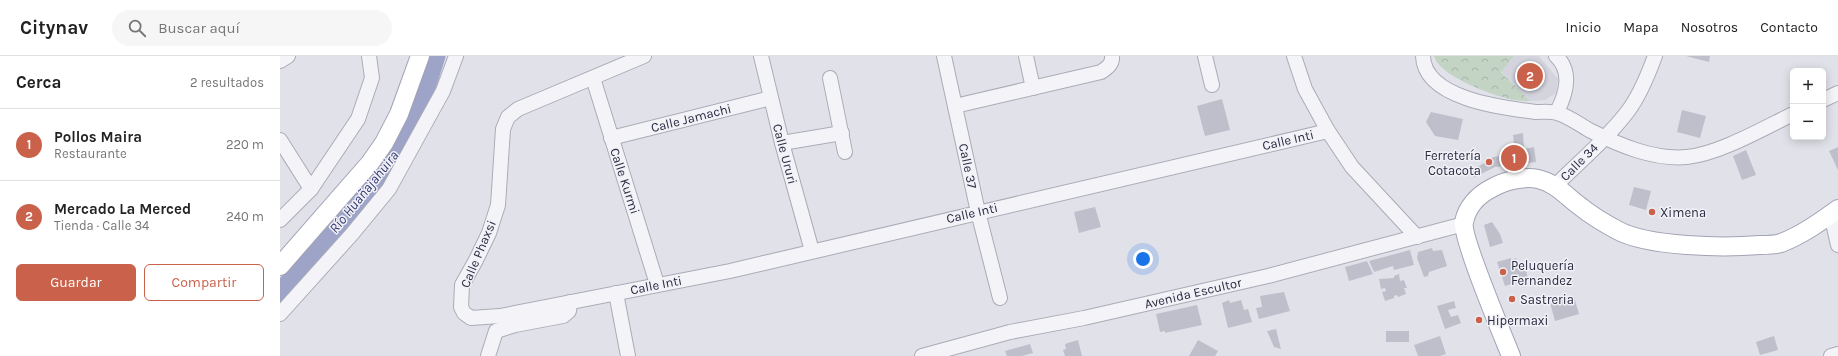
<!DOCTYPE html>
<html lang="es">
<head>
<meta charset="utf-8">
<style>
	body { margin:0; font-family:Karla,sans-serif; background:#f6f6f6; color:#222 }
	.controls { position:absolute; right:12px; top:12px; display:grid; overflow:hidden; border-radius:6px; box-shadow:0 2px 10px #0003 }
	.controls button { width:36px; height:36px; display:grid; place-items:center; padding:0; border:0; border-bottom:1px solid #e0e0e0; background:#fff; color:#222; font:20px sans-serif }
	.you { position:absolute; left:863px; top:203px; width:14px; height:14px; margin:-10px; border:3px solid #fff; border-radius:50%; background:#1a73e8; box-shadow:0 0 0 6px #1a73e833 }
	.badge { display:grid; place-items:center; width:26px; height:26px; border-radius:50%; background:#ca624b; color:#fff; font-size:13px; font-weight:700 }
	.pin { position:absolute; translate:-50% -50%; border:2px solid #fff; box-shadow:0 1px 4px #0006 }
	.list { margin:0; padding:0; list-style:none }
	h2 { display:flex; justify-content:space-between; align-items:center; height:52px; margin:0; padding:0 16px; font-size:17px }
	h2 small { font-size:13px; font-weight:400; color:#767676 }
	.list li { display:grid; grid-template-columns:26px 1fr auto; gap:12px; align-items:center; box-sizing:border-box; height:72px; padding:0 16px; border-top:1px solid #e0e0e0 }
	.list b { display:block; font-size:15px; white-space:nowrap }
	.list p { margin:0; font-size:13px; white-space:nowrap; color:#767676 }
	.list em { font-size:13px; font-style:normal; color:#767676 }
	.actions { display:flex; gap:8px; padding:12px 16px }
	.actions a { flex:1; padding:9px 0; border:1px solid #ca624b; border-radius:6px; text-align:center; font-size:14px; color:#ca624b }
	.actions .main { background:#ca624b; color:#fff }
	.icon { flex:none; width:22px; height:22px; fill:none; stroke:currentColor; stroke-width:2; stroke-linecap:round; stroke-linejoin:round }
	.map { position:relative; flex:none; width:1558px; height:300px; overflow:hidden }
	header { display:flex; align-items:center; gap:24px; box-sizing:border-box; height:56px; padding:0 20px; background:#fff; border-bottom:1px solid #e0e0e0 }
	header strong { font-size:19px }
	nav { display:flex; gap:22px; margin-inline-start:auto; font-size:14px }
	.search { width:280px; height:36px; background:#f6f6f6; display:flex; align-items:center; gap:10px; box-sizing:border-box; padding:0 14px; border-radius:22px; color:#767676; font-size:15px }
	main { display:flex }
	aside { flex:1; background:#fff }
	.map>svg:first-child { display:block }
	.built { fill:#d3d4de }
	.forest { fill:url(#forest-crowns) }
	.lines { fill:none; stroke-linecap:round; stroke-linejoin:round }
	.river { stroke:#9ea4c8; stroke-width:21 }
	.building { fill:#bfbfcc }
	.minor-casing { stroke:#aaabb7; stroke-width:16 }
	.major-casing { stroke:#a1a2b5; stroke-width:20 }
	.minor { stroke:#f4f4f8; stroke-width:14 }
	.major { stroke:#fff; stroke-width:18 }
	.poi-dot { fill:#ca624b; stroke:#f1f1f7; stroke-width:1.5 }
	.labels { text-anchor:middle; dominant-baseline:central; stroke-width:3; stroke-linejoin:round; paint-order:stroke }
	.street-label { font-size:13px; fill:#2a2b41; stroke:#f1f1f7 }
	.poi-label { font-size:13px; fill:#2a2b41; stroke:#f1f1f7; text-anchor:start }
	.water-label { font-size:14px; font-style:italic; fill:#353c73; stroke:#f1f1f7 }
</style>
</head>
<body>
<header>
<strong>Citynav</strong>
<div class="search"><svg class="icon" aria-label="search" viewBox="0 0 24 24"><circle cx="10" cy="10" r="6"/><path d="M15 15l6 6"/></svg>Buscar aquí</div>
<nav><a>Inicio</a><a>Mapa</a><a>Nosotros</a><a>Contacto</a></nav>
</header>
<main>
<aside>
<h2>Cerca<small>2 resultados</small></h2>
<ul class="list">
<li><span class="badge">1</span><div><b>Pollos Maira</b><p>Restaurante</p></div><em>220 m</em></li>
<li><span class="badge">2</span><div><b>Mercado La Merced</b><p>Tienda · Calle 34</p></div><em>240 m</em></li>
</ul>
<div class="actions"><a class="main">Guardar</a><a>Compartir</a></div>
</aside>
<div class="map">
<svg width="1558" height="300" viewBox="0 0 1558 300">
	<defs>
		<pattern id="forest-crowns" width="20" height="18" patternUnits="userSpaceOnUse"><rect width="20" height="18" fill="#c3d3c4"/><path d="M2 6a3 3 0 1 1 6 0M12 15a3 3 0 1 1 6 0" fill="none" stroke="#a8b5aa"/></pattern>
	</defs>
	<rect width="100%" height="100%" fill="#e1e2e9"/>
	<polygon class="built" points="1234,0 1259,0 1278,23 1276,37 1265,44 1250,45 1221,15"/>
	<path class="forest" d="M1154 0H1234L1221 16 1250 45C1245 45 1240 45 1235 44 1215 41 1159 20 1154 0Z"/>
	<g class="lines">
		<polyline class="river" points="0,238 89,136 112,107 134,66 155,0"/>
	</g>
	<g class="building">
		<polygon points="1406,0 1430,0 1429,6"/>
		<polygon points="942,43 950,74 925,80 917,50"/>
		<polygon points="1402,54 1426,60 1420,82 1397,76"/>
		<polygon points="1151,56 1183,63 1178,84 1155,80 1146,66"/>
		<polygon points="1243,77 1244,93 1254,91 1256,106 1215,111 1195,121 1184,117 1186,112 1193,114 1213,101 1235,98 1233,79"/>
		<polygon points="1558,91 1558,114 1549,95"/>
		<polygon points="1466,94 1476,119 1462,124 1453,100"/>
		<polygon points="1354,131 1371,135 1366,154 1349,149"/>
		<polygon points="815,151 821,171 799,177 794,156"/>
		<polygon points="1212,166 1220,178 1223,187 1210,191 1204,169"/>
		<polygon points="1152,192 1153,195 1162,194 1167,210 1149,216 1148,220 1144,221 1137,202 1138,196"/>
		<polygon points="1130,194 1134,209 1114,214 1113,210 1094,216 1089,205"/>
		<polygon points="1231,202 1231,204 1236,202 1238,207 1242,206 1243,209 1245,209 1248,223 1225,230 1217,206"/>
		<polygon points="1087,205 1093,218 1069,225 1065,211"/>
		<polygon points="1119,218 1120,225 1124,224 1127,232 1124,232 1126,238 1118,241 1117,239 1114,240 1114,242 1105,245 1102,236 1106,235 1105,232 1101,233 1099,223 1114,222 1114,220"/>
		<polygon points="1004,236 1010,255 979,263 976,252 982,251 980,240"/>
		<polygon points="1294,241 1299,258 1275,265 1270,247"/>
		<polygon points="949,244 950,247 961,244 964,254 968,253 972,266 948,272 942,247"/>
		<polygon points="1174,245 1176,252 1168,254 1171,261 1178,259 1181,267 1165,273 1157,250"/>
		<polygon points="917,249 922,269 885,277 885,275 880,276 876,258"/>
		<polygon points="996,273 1001,293 994,291 987,275"/>
		<rect x="1106" y="275" width="23" height="11"/>
		<polygon points="1160,280 1166,298 1160,300 1138,300 1134,289"/>
		<polygon points="1494,280 1498,294 1480,299 1476,286"/>
		<polygon points="798,284 802,300 785,300 783,294 786,293 785,288"/>
		<polygon points="918,284 938,295 935,300 909,300"/>
		<polygon points="750,288 753,297 742,300 727,300 725,295"/>
	</g>
	<g class="lines">
		<g class="minor-casing">
			<g id="minor">
				<polyline points="364,0 238,53 228,61 223,73 218,149 209,177 196,204 182,229 181,251 184,257 191,262 220,260 450,215 1048,75"/>
				<polyline points="481,0 502,87 532,195"/>
				<polyline points="664,0 698,156 720,242"/>
				<polyline points="746,0 753,32"/>
				<polyline points="925,0 932,29"/>
				<polyline points="1014,0 1025,33 1048,75 1072,111 1137,181"/>
				<path d="M1143 0C1144 43 1224 52 1256 56 1263 56 1271 55 1277 57 1288 60 1299 68 1309 74 1339 89 1373 104 1407 101 1439 98 1484 72 1513 58"/>
				<path d="M1276 0C1293 16 1286 38 1277 56"/>
				<polyline points="0,5 8,0"/>
				<polyline points="313,22 377,228"/>
				<polyline points="550,22 565,96"/>
				<polyline points="1543,44 1558,37"/>
				<path d="M675 50 821 16C827 12 833 8 832 0"/>
				<polyline points="331,82 491,42"/>
				<polyline points="0,84 31,133"/>
				<polyline points="502,87 562,77"/>
				<path d="M1275 130C1299 106 1327 83 1348 55 1360 39 1368 19 1375 0"/>
				<polyline points="1551,158 1558,189"/>
				<polyline points="0,164 31,133 78,63 92,22 89,0"/>
				<polyline points="336,237 348,300"/>
				<polyline points="0,258 72,178 109,133 163,35 176,0"/>
				<polyline points="208,300 216,275 235,269 283,260 289,255 290,246"/>
				<polyline points="642,300 730,276 804,262 988,220 1184,168"/>
				<polyline points="1551,300 1558,298"/>
			</g>
		</g>
		<g class="major-casing">
			<g id="major">
				<polyline points="0,210 90,107 104,87 119,58 140,0"/>
				<path d="M1231 300C1223 280 1181 180 1184 166 1187 151 1198 139 1212 132 1224 125 1244 120 1258 123 1276 127 1287 141 1301 151 1312 160 1324 167 1337 174 1368 191 1444 192 1480 189 1487 189 1495 189 1501 187 1522 179 1540 166 1558 153"/>
			</g>
		</g>
		<use href="#minor" class="minor"/>
		<use href="#major" class="major"/>
	</g>
	<g class="poi-dot">
		<circle cx="1209" cy="106" r="4"/>
		<circle cx="1372" cy="156" r="4"/>
		<circle cx="1223" cy="216" r="4"/>
		<circle cx="1232" cy="243" r="4"/>
		<circle cx="1199" cy="264" r="4"/>
	</g>
	<g class="labels">
		<g class="street-label">
			<text transform="translate(411 62) rotate(-14)">Calle Jamachi</text>
			<text transform="translate(1008 84) rotate(-13)">Calle Inti</text>
			<text transform="translate(505 98) rotate(75)">Calle Ururi</text>
			<text transform="translate(1299 106) rotate(-45)">Calle 34</text>
			<text transform="translate(688 110) rotate(78)">Calle 37</text>
			<text transform="translate(345 125) rotate(72)">Calle Kurmi</text>
			<text transform="translate(692 157) rotate(-13)">Calle Inti</text>
			<text transform="translate(198 198) rotate(-67)">Calle Phaxsi</text>
			<text transform="translate(376 229) rotate(-11)">Calle Inti</text>
			<text transform="translate(913 237) rotate(-13)">Avenida Escultor</text>
		</g>
		<g class="poi-label">
			<text x="1201" y="99" text-anchor="end">Ferretería<tspan x="1201" dy="15">Cotacota</tspan></text>
			<text x="1380" y="156">Ximena</text>
			<text x="1231" y="209">Peluquería<tspan x="1231" dy="15">Fernandez</tspan></text>
			<text x="1240" y="243">Sastreria</text>
			<text x="1207" y="264">Hipermaxi</text>
		</g>
		<g class="water-label">
			<text transform="translate(84 136) rotate(-51)">Río Huañajahuira</text>
		</g>
	</g>
</svg>
<div class="controls">
<button>+</button>
<button>−</button>
</div>
<div class="you"></div>
<div class="pin badge" style="left:1234px;top:102px">1</div>
<div class="pin badge" style="left:1250px;top:20px">2</div>
</div>
</main>
</body>
</html>
